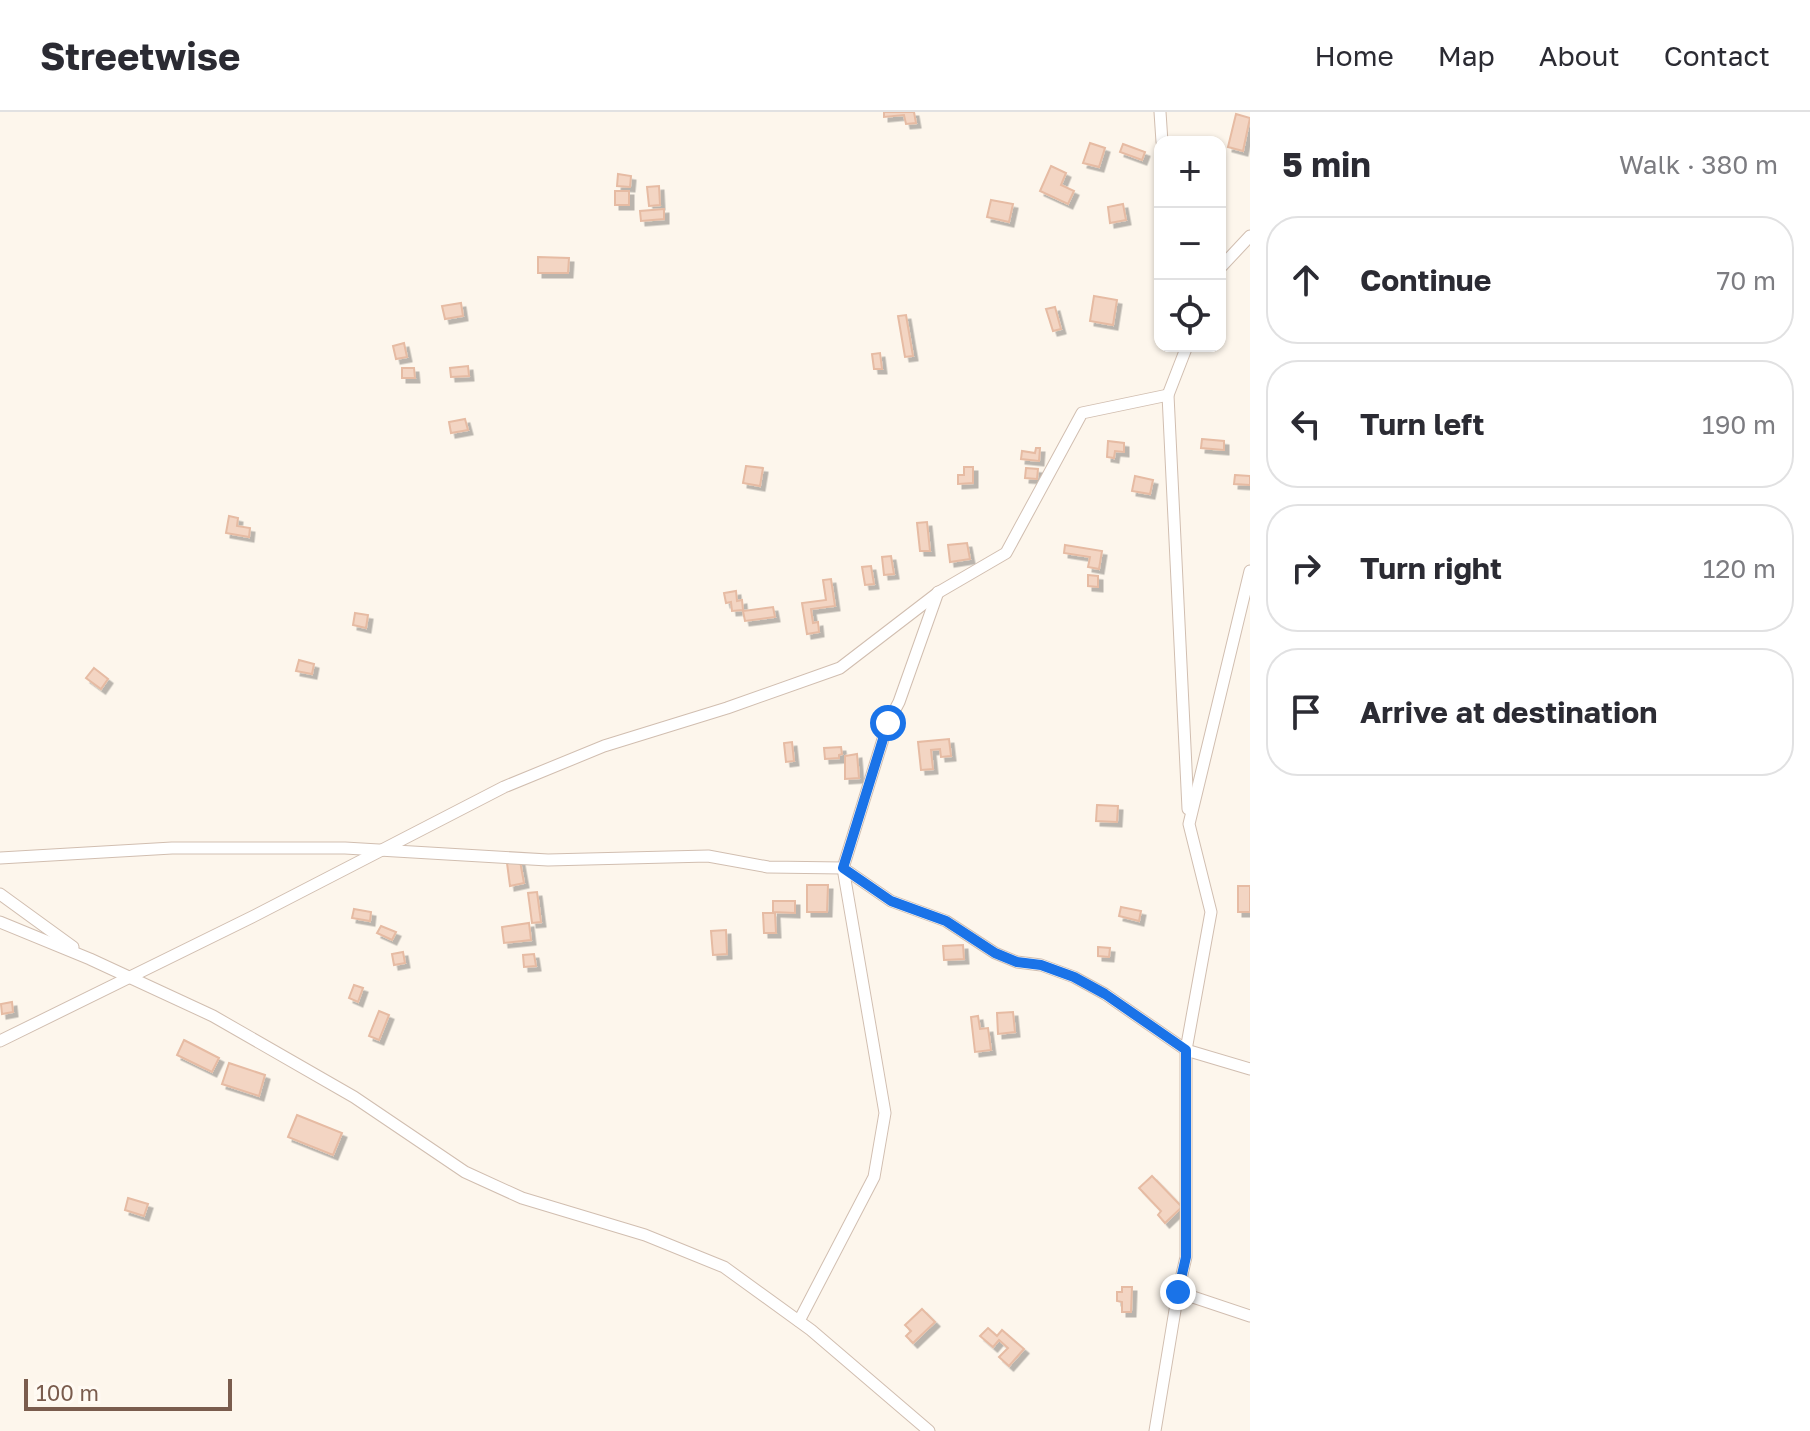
<!DOCTYPE html>
<html lang="en">
<head>
<meta charset="utf-8">
<style>
	body { margin:0; font-family:"Golos Text",sans-serif; background:#f7f7f7; color:#2b2b33 }
	.controls { position:absolute; right:24px; top:24px; display:grid; overflow:hidden; border-radius:16px; box-shadow:0 2px 6px #0004 }
	.controls button { width:72px; height:72px; display:grid; place-items:center; padding:0; border:0; border-bottom:2px solid #e1e1e2; background:#fff; color:#2b2b33; font:40px sans-serif }
	.scale { position:absolute; left:24px; bottom:20px; width:208px; box-sizing:border-box; padding-left:8px; border:4px solid #7a5c4d; border-top:0; font-size:22px; line-height:28px; white-space:nowrap; color:#7a5c4d; -webkit-text-stroke:6px #fffaf3; paint-order:stroke }
	.stop { position:absolute; width:24px; height:24px; margin:-18px; border:6px solid #1a73e8; border-radius:50%; background:#fff }
	.stop.end { background:#1a73e8; border-color:#fff; box-shadow:0 2px 8px #0008 }
	.list { margin:0; padding:0; list-style:none }
	h2 { display:flex; justify-content:space-between; align-items:center; height:104px; margin:0; padding:0 32px; font-size:34px }
	h2 small { font-size:26px; font-weight:400; color:#7c7c81 }
	.list li { display:grid; grid-template-columns:52px 1fr auto; gap:24px; align-items:center; box-sizing:border-box; height:128px; margin:0 16px 16px; padding:0 16px; border:2px solid #e1e1e2; border-radius:32px }
	.list b { display:block; font-size:30px; white-space:nowrap }
	.list em { font-size:26px; font-style:normal; color:#7c7c81 }
	.icon { flex:none; width:44px; height:44px; fill:none; stroke:currentColor; stroke-width:2; stroke-linecap:round; stroke-linejoin:round }
	.map { position:relative; flex:none; width:1250px; height:1319px; overflow:hidden }
	header { display:flex; align-items:center; gap:48px; box-sizing:border-box; height:112px; padding:0 40px; background:#fff; border-bottom:2px solid #e1e1e2 }
	header strong { font-size:38px }
	nav { display:flex; gap:44px; margin-inline-start:auto; font-size:28px }
	main { display:flex }
	aside { flex:1; background:#fff }
	.map>svg:first-child { display:block }
	.building { fill:#f3d5c3; stroke:#e6bba3; stroke-width:2; filter:url(#shadow) }
	.lines { fill:none; stroke-linecap:round; stroke-linejoin:round }
	.minor-casing { stroke:#d1beb0; stroke-width:13 }
	.minor { stroke:#fff; stroke-width:11 }
	.route { stroke:#1a73e8; stroke-width:10 }
</style>
</head>
<body>
<header>
<strong>Streetwise</strong>
<nav><a>Home</a><a>Map</a><a>About</a><a>Contact</a></nav>
</header>
<main>
<div class="map">
<svg width="1250" height="1319" viewBox="0 0 1250 1319">
	<defs>
		<filter id="shadow"><feDropShadow dx="4.5" dy="4.5" stdDeviation="0" flood-color="#0004"/></filter>
	</defs>
	<rect width="100%" height="100%" fill="#fdf6ec"/>
	<g class="building">
		<polygon points="884,0 914,0 916,11 906,12 904,3 884,5"/>
		<polygon points="1236,2 1250,6 1243,39 1228,35"/>
		<polygon points="1090,31 1105,36 1099,55 1083,51"/>
		<polygon points="1123,32 1145,40 1142,48 1120,40"/>
		<polygon points="1051,54 1066,61 1061,73 1074,79 1068,92 1040,79"/>
		<polygon points="618,62 631,64 630,75 617,74"/>
		<polygon points="659,74 660,93 649,94 647,75"/>
		<rect x="615" y="79" width="14" height="14"/>
		<polygon points="991,88 1013,92 1009,110 987,105"/>
		<polygon points="1123,92 1126,108 1110,111 1108,95"/>
		<polygon points="664,97 664,107 641,109 640,99"/>
		<polygon points="538,145 569,146 568,161 538,161"/>
		<polygon points="1094,184 1117,188 1113,213 1090,209"/>
		<polygon points="461,191 463,204 445,207 442,194"/>
		<polygon points="1055,195 1061,217 1053,219 1046,197"/>
		<polygon points="906,203 913,244 905,245 898,204"/>
		<polygon points="404,231 407,245 396,247 393,234"/>
		<polygon points="880,241 882,257 874,257 872,242"/>
		<polygon points="468,254 469,264 451,265 450,256"/>
		<polygon points="402,256 414,256 415,266 402,266"/>
		<polygon points="465,307 468,318 451,321 449,310"/>
		<polygon points="1202,327 1224,329 1224,338 1201,336"/>
		<polygon points="1108,329 1124,331 1124,340 1115,339 1114,346 1107,345"/>
		<polygon points="1036,336 1040,336 1039,349 1021,347 1022,339 1035,341"/>
		<polygon points="746,354 763,356 760,374 743,371"/>
		<polygon points="964,355 973,355 973,371 958,372 958,363 964,363"/>
		<polygon points="1026,356 1038,357 1037,367 1025,366"/>
		<polygon points="1235,363 1250,364 1250,373 1234,372"/>
		<polygon points="1135,364 1153,368 1150,382 1132,379"/>
		<polygon points="229,404 238,406 237,414 250,416 249,425 226,421"/>
		<polygon points="927,410 930,439 920,439 917,411"/>
		<polygon points="967,431 970,447 950,450 948,433"/>
		<polygon points="1065,433 1102,439 1099,457 1088,455 1090,445 1064,441"/>
		<polygon points="891,444 894,462 884,463 882,445"/>
		<polygon points="871,454 874,472 865,473 862,455"/>
		<polygon points="1088,463 1098,464 1098,475 1088,474"/>
		<polygon points="831,467 835,494 811,497 813,511 818,510 819,520 807,522 802,491 826,488 823,468"/>
		<polygon points="736,479 737,489 742,488 743,498 732,499 731,490 726,491 724,481"/>
		<polygon points="773,495 775,505 745,509 743,499"/>
		<polygon points="355,501 368,503 366,516 353,513"/>
		<polygon points="299,548 314,552 312,562 296,559"/>
		<polygon points="94,556 108,567 101,577 86,566"/>
		<polygon points="949,627 951,644 941,645 940,637 931,638 933,657 921,658 918,630"/>
		<polygon points="792,630 794,649 786,650 784,631"/>
		<polygon points="841,635 842,642 839,643 839,646 825,647 824,636"/>
		<polygon points="857,642 859,666 845,667 845,644"/>
		<polygon points="1097,693 1118,694 1117,710 1096,709"/>
		<polygon points="520,749 524,771 510,774 507,751"/>
		<polygon points="807,773 828,773 827,800 807,800"/>
		<rect x="1238" y="774" width="12" height="26"/>
		<polygon points="537,780 541,810 532,811 528,781"/>
		<polygon points="773,789 795,789 795,801 773,800"/>
		<polygon points="1121,795 1141,799 1139,809 1119,804"/>
		<polygon points="354,797 371,800 370,809 352,806"/>
		<polygon points="763,801 775,801 776,821 764,821"/>
		<polygon points="529,811 531,828 504,831 502,815"/>
		<polygon points="381,814 396,820 392,828 377,821"/>
		<polygon points="726,818 727,842 713,843 711,819"/>
		<polygon points="963,833 964,847 944,848 943,834"/>
		<polygon points="1098,835 1110,836 1109,845 1098,844"/>
		<polygon points="403,840 405,851 394,853 392,842"/>
		<polygon points="534,842 536,854 524,855 523,843"/>
		<polygon points="354,873 363,876 358,890 349,886"/>
		<polygon points="12,890 13,900 2,902 1,892"/>
		<polygon points="379,899 389,903 379,928 369,924"/>
		<polygon points="1013,900 1015,920 998,922 997,901"/>
		<polygon points="978,904 980,917 988,916 991,938 975,940 971,905"/>
		<polygon points="184,928 219,946 212,960 177,943"/>
		<polygon points="229,951 265,963 259,984 222,972"/>
		<polygon points="297,1003 342,1021 333,1043 288,1025"/>
		<polygon points="1152,1064 1182,1095 1165,1111 1158,1103 1161,1099 1139,1076"/>
		<polygon points="128,1086 148,1092 144,1104 125,1098"/>
		<polygon points="1122,1175 1132,1175 1131,1200 1122,1200 1122,1190 1117,1189 1117,1180 1122,1180"/>
		<polygon points="922,1197 935,1210 913,1231 906,1224 911,1219 905,1213"/>
		<polygon points="988,1216 997,1224 1002,1218 1024,1237 1009,1254 999,1245 1008,1236 999,1228 993,1235 980,1224"/>
	</g>
	<g class="lines">
		<g class="minor-casing">
			<g id="minor">
				<polyline points="1160,0 1162,30"/>
				<polyline points="1220,156 1250,124"/>
				<polyline points="1187,234 1168,283 1188,697"/>
				<polyline points="0,746 172,736 345,736 548,748 708,744 768,755 843,756 891,789 946,809 995,841 1017,850 1041,853 1074,865 1105,882 1186,938 1250,957"/>
				<polyline points="0,782 73,835"/>
				<polyline points="0,810 90,847 213,904 354,985 465,1060 522,1086 645,1123 724,1155 811,1218 929,1319"/>
				<polyline points="0,929 254,804 504,675 604,634 727,596 840,556 939,480 1006,441 1082,301 1168,283"/>
				<polyline points="1178,1180 1250,1204"/>
				<polyline points="799,1209 874,1065 885,1001 843,756 888,611 899,590 938,480"/>
				<polyline points="1155,1319 1178,1180 1186,1145 1186,938 1211,800 1189,712 1250,459"/>
			</g>
		</g>
		<use href="#minor" class="minor"/>
	</g>
	<g class="lines">
		<polyline class="route" points="888,611 843,756 891,789 946,809 995,841 1017,850 1041,853 1074,865 1105,882 1186,938 1186,1145 1178,1180"/>
	</g>
</svg>
<div class="controls">
<button>+</button>
<button>−</button>
<button><svg class="icon" aria-label="locate" viewBox="0 0 24 24"><circle cx="12" cy="12" r="6"/><path d="M12 2v4M12 18v4M2 12h4M18 12h4"/></svg></button>
</div>
<div class="scale">100 m</div>
<div class="stop" style="left:888px;top:611px"></div>
<div class="stop end" style="left:1178px;top:1180px"></div>
</div>
<aside>
<h2>5 min<small>Walk · 380 m</small></h2>
<ul class="list">
<li><svg class="icon" aria-label="ahead" viewBox="0 0 24 24"><path d="M12 20V5M6 11l6-6 6 6"/></svg><div><b>Continue</b></div><em>70 m</em></li>
<li><svg class="icon" aria-label="left" viewBox="0 0 24 24"><path d="M17 20v-9H6M10 6l-5 5 5 5"/></svg><div><b>Turn left</b></div><em>190 m</em></li>
<li><svg class="icon" aria-label="right" viewBox="0 0 24 24"><path d="M7 20v-9h11M14 6l5 5-5 5"/></svg><div><b>Turn right</b></div><em>120 m</em></li>
<li><svg class="icon" aria-label="arrive" viewBox="0 0 24 24"><path d="M6 21V4h12l-3 4 3 4H6"/></svg><div><b>Arrive at destination</b></div></li>
</ul>
</aside>
</main>
</body>
</html>
